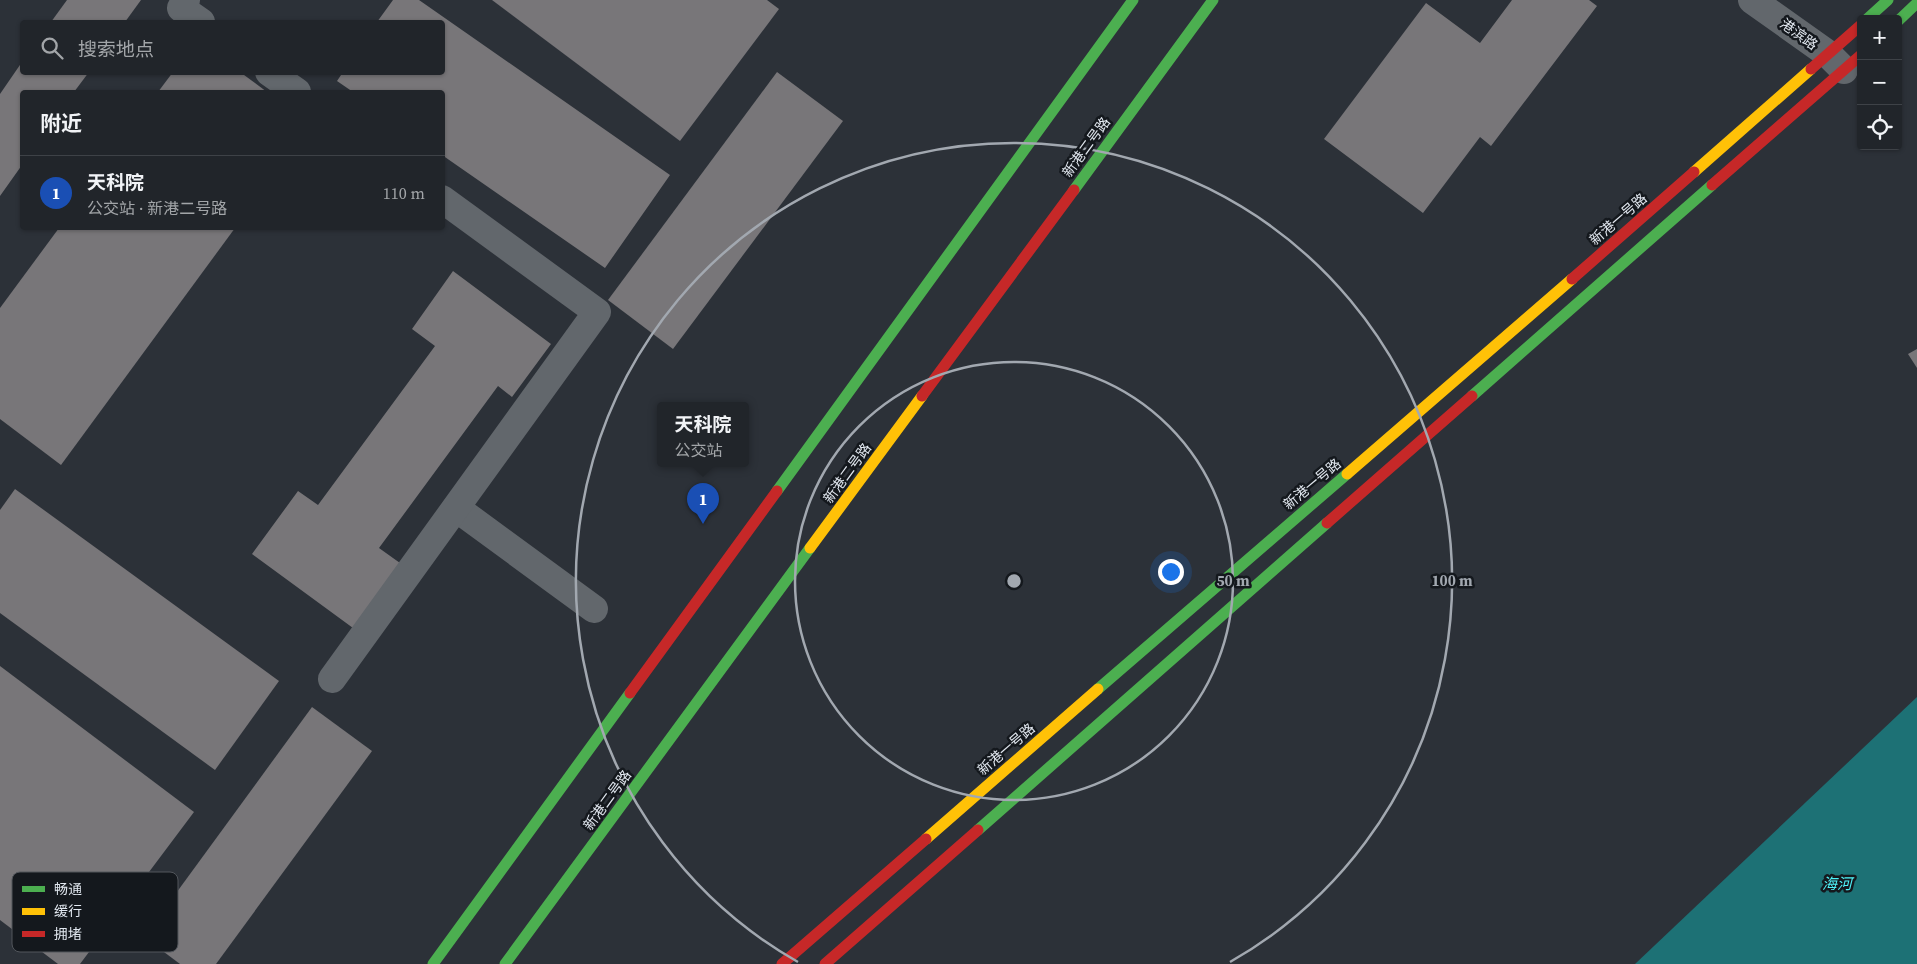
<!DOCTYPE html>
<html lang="zh">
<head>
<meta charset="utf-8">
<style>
	body { margin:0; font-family:"Source Serif 4","Noto Sans SC",serif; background:#2d3136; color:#f1f3f6 }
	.controls { position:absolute; right:15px; top:15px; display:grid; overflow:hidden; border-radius:5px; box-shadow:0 1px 4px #0004 }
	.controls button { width:45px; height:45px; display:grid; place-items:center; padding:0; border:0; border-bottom:1px solid #3e4247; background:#21252a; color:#f1f3f6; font:25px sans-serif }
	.you { position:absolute; left:1170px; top:571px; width:18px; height:18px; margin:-12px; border:4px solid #fff; border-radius:50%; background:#1a73e8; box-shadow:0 0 0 8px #1a73e833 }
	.badge { display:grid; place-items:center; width:32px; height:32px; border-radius:50%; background:#a2a8b0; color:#fff; font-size:16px; font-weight:700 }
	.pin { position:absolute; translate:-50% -41px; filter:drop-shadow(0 1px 2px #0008) }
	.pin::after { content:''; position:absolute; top:26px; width:18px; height:15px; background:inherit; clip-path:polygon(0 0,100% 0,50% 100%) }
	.popup { position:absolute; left:657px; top:402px; width:92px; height:65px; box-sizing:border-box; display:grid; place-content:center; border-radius:5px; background:#21252a; filter:drop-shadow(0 1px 4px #0005); font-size:16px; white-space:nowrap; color:#a2a5a8 }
	.popup b { font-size:19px; color:#f1f3f6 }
	.popup::after { content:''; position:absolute; left:50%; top:100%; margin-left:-10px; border:10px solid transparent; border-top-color:#21252a }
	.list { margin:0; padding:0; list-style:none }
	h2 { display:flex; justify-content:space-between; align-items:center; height:65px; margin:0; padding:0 20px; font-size:21px }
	h2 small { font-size:16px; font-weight:400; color:#a2a5a8 }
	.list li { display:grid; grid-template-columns:32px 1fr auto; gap:15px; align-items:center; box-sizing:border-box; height:75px; padding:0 20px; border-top:1px solid #3e4247 }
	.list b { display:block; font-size:19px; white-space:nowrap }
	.list p { margin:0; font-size:16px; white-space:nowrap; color:#a2a5a8 }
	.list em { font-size:16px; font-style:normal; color:#a2a5a8 }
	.icon { flex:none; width:28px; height:28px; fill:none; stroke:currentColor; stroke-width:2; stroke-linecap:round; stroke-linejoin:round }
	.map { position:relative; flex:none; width:1917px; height:964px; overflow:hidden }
	.search { position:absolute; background:#21252a; box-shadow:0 1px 4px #0004; left:20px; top:20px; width:425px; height:55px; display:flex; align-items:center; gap:12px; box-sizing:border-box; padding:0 18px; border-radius:5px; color:#a2a5a8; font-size:19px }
	.panel { position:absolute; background:#21252a; box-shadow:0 1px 4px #0004; left:20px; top:90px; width:425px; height:140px; border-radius:5px }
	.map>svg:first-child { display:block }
	.water { fill:#1d7175 }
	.building { fill:#787679 }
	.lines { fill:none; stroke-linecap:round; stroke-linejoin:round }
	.street { stroke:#62676c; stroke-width:28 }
	.fast { stroke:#4caf50; stroke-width:11 }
	.slow { stroke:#ffc107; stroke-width:11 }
	.jam { stroke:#c62828; stroke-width:11 }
	.ring { fill:none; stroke:#a2a8b0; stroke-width:2.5 }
	.labels { text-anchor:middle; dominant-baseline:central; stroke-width:5; stroke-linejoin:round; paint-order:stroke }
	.street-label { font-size:14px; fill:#e2e8f0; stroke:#14181d }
	.water-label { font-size:15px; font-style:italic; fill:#4ff2f8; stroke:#14181d }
	.key { fill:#14181d; stroke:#52565c; stroke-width:1 }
	.key-label { font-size:14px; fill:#e2e8f0 }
	.centre { fill:#a2a8b0; stroke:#14181d; stroke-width:2.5 }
	.ring-label { font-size:15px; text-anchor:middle; font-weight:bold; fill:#a2a8b0; stroke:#14181d; stroke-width:5; stroke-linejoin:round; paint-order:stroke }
</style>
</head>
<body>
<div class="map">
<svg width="1917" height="964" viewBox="0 0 1917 964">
	<rect width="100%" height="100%" fill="#2c3138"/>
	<polygon class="water" points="1917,697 1917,964 1635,964"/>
	<g class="building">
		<polygon points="67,0 141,0 125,22 51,22"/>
		<polygon points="393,0 419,0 670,175 605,268 442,155 442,92 353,92 337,81 343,72 442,72 442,22 377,22"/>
		<polygon points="492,0 767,0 779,9 680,141"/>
		<polygon points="1512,0 1589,0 1597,6 1491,146 1480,137 1423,213 1324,139 1426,3 1480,43"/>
		<polygon points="22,62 22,72 89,72 74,92 22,92 22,165 0,196 0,94"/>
		<polygon points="173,72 240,72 267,92 158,92"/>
		<polygon points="777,72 843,121 673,349 608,300"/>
		<polygon points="59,228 235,228 61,465 0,419 0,308"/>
		<polygon points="453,271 551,344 512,397 498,386 379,548 400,563 353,628 252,554 298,491 318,505 435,346 412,329"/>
		<polygon points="1917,349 1917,368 1908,354"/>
		<polygon points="15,489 279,681 215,770 0,613 0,510"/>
		<polygon points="0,666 194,812 80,964 58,964 0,920"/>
		<polygon points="312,707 372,751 216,964 180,964 144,937"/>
	</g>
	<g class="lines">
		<g class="street">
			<polyline points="186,0 181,8 201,22"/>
			<polyline points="1752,0 1828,54 1844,70"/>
			<polyline points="269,72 297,92"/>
			<polyline points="456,508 594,609"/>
			<polyline points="332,679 597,312 442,199"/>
		</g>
		<g class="fast">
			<polyline points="1867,19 1888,0"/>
			<polyline points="1898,21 1917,3"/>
			<polyline points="1074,190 1213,0"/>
			<polyline points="1472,396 1712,185"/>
			<polyline points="777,491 1133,0"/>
			<polyline points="1098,689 1347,474"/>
			<polyline points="978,830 1327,523"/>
			<polyline points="433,964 630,693"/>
			<polyline points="505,964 810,548"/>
		</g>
		<g class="slow">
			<polyline points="1694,172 1811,69"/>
			<polyline points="1347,474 1572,279"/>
			<polyline points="810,548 922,396"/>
			<polyline points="926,839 1098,689"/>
		</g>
		<g class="jam">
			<polyline points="1811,69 1861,25"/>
			<polyline points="1712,185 1861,55"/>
			<polyline points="1572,279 1694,172"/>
			<polyline points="922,396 1074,190"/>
			<polyline points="1327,523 1472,396"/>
			<polyline points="630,693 777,491"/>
			<polyline points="782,964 926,839"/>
			<polyline points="825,964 978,830"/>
		</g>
	</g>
	<g class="ring">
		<circle cx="1014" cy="581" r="219"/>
		<path d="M798 962A438 438 0 1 1 1230 962"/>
	</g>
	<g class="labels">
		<g class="street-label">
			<text transform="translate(1799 34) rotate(36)">港滨路</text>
			<text transform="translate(1086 147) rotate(-54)">新港二号路</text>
			<text transform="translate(1618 219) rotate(-41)">新港一号路</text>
			<text transform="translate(847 473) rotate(-54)">新港二号路</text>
			<text transform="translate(1312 484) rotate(-40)">新港一号路</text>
			<text transform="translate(1006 749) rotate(-41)">新港一号路</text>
			<text transform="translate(607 800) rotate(-54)">新港二号路</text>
		</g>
		<g class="water-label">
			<text x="1837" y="883">海河</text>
		</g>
	</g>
	<rect x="12" y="872" width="166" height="80" rx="8" class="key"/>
	<rect x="22" y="886" width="23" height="6" fill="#4caf50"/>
	<rect x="22" y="908" width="23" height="7" fill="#ffc107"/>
	<rect x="22" y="931" width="23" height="6" fill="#c62828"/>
	<g class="key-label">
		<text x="54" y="894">畅通</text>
		<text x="54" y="916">缓行</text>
		<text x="54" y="939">拥堵</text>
	</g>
	<circle cx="1014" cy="581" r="8" class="centre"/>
	<g class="ring-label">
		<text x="1233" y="586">50 m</text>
		<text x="1452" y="586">100 m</text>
	</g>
</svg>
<div class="controls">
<button>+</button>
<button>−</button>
<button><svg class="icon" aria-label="locate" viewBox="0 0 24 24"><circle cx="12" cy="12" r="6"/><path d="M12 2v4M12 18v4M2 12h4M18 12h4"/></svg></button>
</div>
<div class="you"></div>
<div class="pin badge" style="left:703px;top:524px;background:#1a4fb4">1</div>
<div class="popup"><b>天科院</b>公交站</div>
<div class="search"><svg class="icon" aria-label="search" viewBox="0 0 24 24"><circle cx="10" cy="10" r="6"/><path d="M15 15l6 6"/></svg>搜索地点</div>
<section class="panel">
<h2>附近<small></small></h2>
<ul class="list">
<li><span class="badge" style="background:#1a4fb4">1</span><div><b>天科院</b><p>公交站 · 新港二号路</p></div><em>110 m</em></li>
</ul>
</section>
</div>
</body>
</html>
